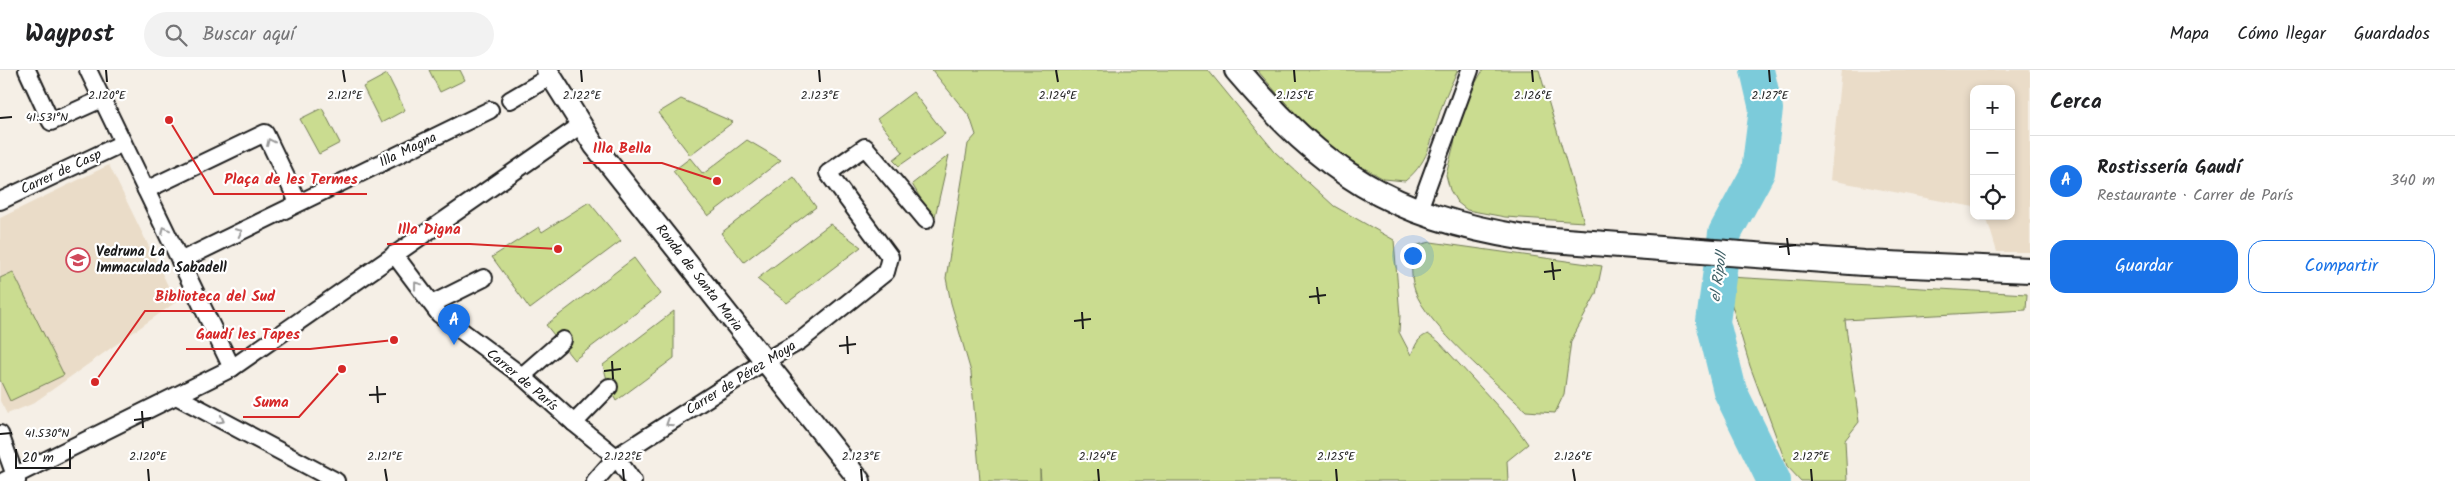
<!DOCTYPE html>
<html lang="es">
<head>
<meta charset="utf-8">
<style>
	body { margin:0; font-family:Kalam,sans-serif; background:#f2f2f2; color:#202124 }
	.controls { position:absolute; right:15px; top:15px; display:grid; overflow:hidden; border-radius:10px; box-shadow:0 2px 8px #0003 }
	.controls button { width:45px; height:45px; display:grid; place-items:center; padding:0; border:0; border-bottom:1px solid #e0e0e0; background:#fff; color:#202124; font:25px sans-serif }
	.scale { position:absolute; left:15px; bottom:12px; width:56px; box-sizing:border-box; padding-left:5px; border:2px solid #1c1c1c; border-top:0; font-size:14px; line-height:18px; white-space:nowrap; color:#1c1c1c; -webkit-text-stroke:4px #fff; paint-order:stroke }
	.you { position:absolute; left:1412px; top:185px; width:18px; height:18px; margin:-12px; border:4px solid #fff; border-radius:50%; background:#1a73e8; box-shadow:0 0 0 8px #1a73e833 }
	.badge { display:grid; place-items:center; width:32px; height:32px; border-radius:50%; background:#1a73e8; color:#fff; font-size:16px; font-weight:700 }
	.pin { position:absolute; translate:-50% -41px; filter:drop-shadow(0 1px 2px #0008) }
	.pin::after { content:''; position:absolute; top:26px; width:18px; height:15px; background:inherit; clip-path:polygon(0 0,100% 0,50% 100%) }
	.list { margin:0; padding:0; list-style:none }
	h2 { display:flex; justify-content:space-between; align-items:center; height:65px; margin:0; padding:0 20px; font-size:21px }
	h2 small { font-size:16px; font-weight:400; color:#757577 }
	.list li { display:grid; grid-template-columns:32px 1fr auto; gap:15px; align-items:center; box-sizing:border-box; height:90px; padding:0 20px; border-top:1px solid #e0e0e0 }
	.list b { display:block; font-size:19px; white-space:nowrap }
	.list p { margin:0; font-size:16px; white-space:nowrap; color:#757577 }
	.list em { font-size:16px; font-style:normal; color:#757577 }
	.actions { display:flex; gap:10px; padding:15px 20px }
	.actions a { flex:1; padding:11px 0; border:1px solid #1a73e8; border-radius:15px; text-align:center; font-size:18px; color:#1a73e8 }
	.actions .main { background:#1a73e8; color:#fff }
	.icon { flex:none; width:28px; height:28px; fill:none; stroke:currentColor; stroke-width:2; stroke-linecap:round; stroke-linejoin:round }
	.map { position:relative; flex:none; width:2030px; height:411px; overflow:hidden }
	header { display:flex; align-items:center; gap:30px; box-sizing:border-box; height:70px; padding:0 25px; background:#fff; border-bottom:1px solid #e0e0e0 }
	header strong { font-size:24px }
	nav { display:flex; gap:28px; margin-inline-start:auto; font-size:18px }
	.search { width:350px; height:45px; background:#f2f2f2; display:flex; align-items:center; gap:12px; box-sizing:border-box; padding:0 18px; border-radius:28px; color:#757577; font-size:19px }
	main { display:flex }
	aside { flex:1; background:#fff }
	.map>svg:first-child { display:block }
	.built { fill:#eadcc8 }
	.green { fill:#cadc90; stroke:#737c56 }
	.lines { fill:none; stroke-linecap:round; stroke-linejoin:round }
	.river { stroke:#7ccbda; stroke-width:34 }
	.minor-casing { stroke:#1c1c1c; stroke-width:20 }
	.tertiary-casing { stroke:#1c1c1c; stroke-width:24 }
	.secondary-casing { stroke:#1c1c1c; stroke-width:28 }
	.minor { stroke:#fff; stroke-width:16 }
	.tertiary { stroke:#fff; stroke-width:20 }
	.secondary { stroke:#fff; stroke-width:24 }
	.oneway { stroke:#999 }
	.ticks { fill:none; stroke:#1c1c1c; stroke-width:2 }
	.labels { text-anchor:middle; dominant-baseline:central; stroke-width:4.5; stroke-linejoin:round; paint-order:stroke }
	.street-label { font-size:14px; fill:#1c1c1c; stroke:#fff }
	.poi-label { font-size:14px; font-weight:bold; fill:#1c1c1c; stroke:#fff; text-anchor:start }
	.water-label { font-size:15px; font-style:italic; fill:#426268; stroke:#fff }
	.ticks-label { font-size:12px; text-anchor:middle; fill:#1c1c1c; stroke:#fff; stroke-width:4.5; stroke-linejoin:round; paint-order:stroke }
	.leader { fill:none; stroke:#d62828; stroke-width:2 }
	.callout-dot { fill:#d62828; stroke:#fff; stroke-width:2 }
	.callout-label { font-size:15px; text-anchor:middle; font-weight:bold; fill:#d62828; stroke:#fff; stroke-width:4.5; stroke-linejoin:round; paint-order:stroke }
</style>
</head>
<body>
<header>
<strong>Waypost</strong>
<div class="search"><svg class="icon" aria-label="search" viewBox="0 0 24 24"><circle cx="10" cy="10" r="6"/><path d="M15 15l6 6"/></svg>Buscar aquí</div>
<nav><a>Mapa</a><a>Cómo llegar</a><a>Guardados</a></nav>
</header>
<main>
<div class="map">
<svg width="2030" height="411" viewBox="0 0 2030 411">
	<rect width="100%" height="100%" fill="#f5efe6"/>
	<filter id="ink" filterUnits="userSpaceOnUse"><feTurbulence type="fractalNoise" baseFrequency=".02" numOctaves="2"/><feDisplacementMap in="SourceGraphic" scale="10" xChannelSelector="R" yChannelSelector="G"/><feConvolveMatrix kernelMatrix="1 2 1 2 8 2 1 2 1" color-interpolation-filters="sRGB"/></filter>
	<g filter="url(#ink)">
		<g class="built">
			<polygon points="1841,0 2030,0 2030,182 1997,182 1986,146 2011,146 2011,19 1974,19 1974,137 1830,110"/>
			<polygon points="109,95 176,232 32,334 7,344 0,331 0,148"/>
		</g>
		<g class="green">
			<polygon points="429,0 460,0 465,10 440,22"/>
			<path d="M932 0H1208L1275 82 1334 136 1394 170 1400 246 1399 262 1411 285C1416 275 1417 268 1428 264L1439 272 1513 353 1528 374 1507 391 1508 411H1041L1040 399V411H980L971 302 951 233 946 208 968 74 976 65 970 47Z"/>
			<path d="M1257 0H1458C1452 12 1446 24 1442 36 1431 66 1432 89 1405 111L1384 109 1339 84 1300 50Z"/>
			<polygon points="1483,0 1539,0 1584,152 1505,147 1467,140 1457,132 1450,120 1446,105 1465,31"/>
			<polygon points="387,4 405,40 381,53 363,17"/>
			<polygon points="913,22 945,64 899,96 893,90 903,82 877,49"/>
			<polygon points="681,29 733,52 690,85 658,43"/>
			<polygon points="322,38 340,73 319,84 300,49"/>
			<polygon points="747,70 781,90 708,146 673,101 690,88 703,104"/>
			<polygon points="949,85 934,151 912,114"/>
			<polygon points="794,107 816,137 744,192 721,163"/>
			<polygon points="589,132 621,171 530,239 492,187 539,157 542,162"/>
			<polygon points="830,154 861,177 787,233 757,209"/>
			<path d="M1431 172 1602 196 1596 224 1571 271 1564 324 1555 343 1526 341C1498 315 1426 254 1415 221 1410 207 1412 190 1413 176Z"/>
			<polygon points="634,188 661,224 574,290 546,255"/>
			<polygon points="13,202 64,305 10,331 0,310 0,208"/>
			<polygon points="1729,207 2027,224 2026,240 1845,250 1859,352 1845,370 1847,411 1801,411 1787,396 1750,296 1731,232"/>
			<polygon points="674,241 674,288 616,331 609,317 603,295"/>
		</g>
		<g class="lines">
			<polyline class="river" points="1757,0 1766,39 1758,102 1725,163 1713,252 1730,321 1774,411"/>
			<g class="minor-casing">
				<g id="minor">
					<polyline points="27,0 51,52 102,29"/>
					<polyline points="88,0 232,298"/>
					<polyline points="510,30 551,6"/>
					<polyline points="146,120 265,63 298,132"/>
					<polyline points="0,131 123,73"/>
					<polyline points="1418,142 1470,0"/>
					<polyline points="394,184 439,244 522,306 574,353 616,387 633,411"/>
					<polyline points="180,191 490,40"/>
					<polyline points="432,234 484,208"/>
					<polyline points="522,306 563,270"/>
					<polyline points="178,327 336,411"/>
					<polyline points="574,353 609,317"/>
					<polyline points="0,364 17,411"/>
					<polyline points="4,411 232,298 581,55"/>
					<polyline points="595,411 616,387 765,291 800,271 886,202 890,187 828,103 865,77 926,150"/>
				</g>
			</g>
			<g class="tertiary-casing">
				<polyline id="tertiary" points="547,0 594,75 860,411"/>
			</g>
			<g class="secondary-casing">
				<path id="secondary" d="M1237 0C1325 103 1390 146 1525 168L1864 193 2030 200"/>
			</g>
			<use href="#minor" class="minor"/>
			<use href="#tertiary" class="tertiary"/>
			<use href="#secondary" class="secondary"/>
		</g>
		<defs><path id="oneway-chevron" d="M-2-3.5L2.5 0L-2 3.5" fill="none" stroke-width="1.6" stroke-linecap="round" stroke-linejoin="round" transform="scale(1.25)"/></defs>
		<g class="oneway">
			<use href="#oneway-chevron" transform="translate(270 72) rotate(-115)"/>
			<use href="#oneway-chevron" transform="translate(165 160) rotate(-116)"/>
			<use href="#oneway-chevron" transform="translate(239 162) rotate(-26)"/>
			<use href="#oneway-chevron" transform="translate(417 215) rotate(-127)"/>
			<use href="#oneway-chevron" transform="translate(221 350) rotate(28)"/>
			<use href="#oneway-chevron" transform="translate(669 353) rotate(147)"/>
		</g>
	</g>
	<path class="ticks" d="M106 0 107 12M343 0 345 12M581 0 582 12M819 0 820 12M1056 0 1058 12M1294 0 1295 12M1532 0 1533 12M1769 0 1770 12M0 48 12 47M1787 168 1789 185M1779 177 1796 175M1552 192 1554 210M1544 202 1561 200M1317 217 1319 234M1309 227 1326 225M1082 242 1083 259M1074 251 1091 249M847 266 848 284M839 276 856 274M612 291 613 309M604 301 621 299M377 316 378 333M369 325 386 324M142 341 143 358M134 350 151 348M0 364 12 363M148 399 149 411M385 399 387 411M623 399 624 411M861 399 862 411M1098 399 1099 411M1336 399 1337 411M1573 399 1575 411M1811 399 1812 411"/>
	<defs>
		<g id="school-ring" transform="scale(1.25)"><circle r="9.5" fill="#fff" stroke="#d1495b" stroke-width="1.5"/><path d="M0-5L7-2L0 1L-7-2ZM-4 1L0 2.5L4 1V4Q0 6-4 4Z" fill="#d1495b"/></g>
	</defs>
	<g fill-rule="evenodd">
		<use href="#school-ring" x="78" y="190"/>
	</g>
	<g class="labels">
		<g class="street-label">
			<text transform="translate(408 80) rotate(-26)">Illa Magna</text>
			<text transform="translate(61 102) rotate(-25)">Carrer de Casp</text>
			<text transform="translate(699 208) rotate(52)">Ronda de Santa Maria</text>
			<text transform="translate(741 308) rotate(-32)">Carrer de Pérez Moya</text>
			<text transform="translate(522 310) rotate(40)">Carrer de París</text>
		</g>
		<g class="poi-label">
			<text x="96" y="182">Vedruna La<tspan x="96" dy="16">Immaculada Sabadell</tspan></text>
		</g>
		<g class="water-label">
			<text transform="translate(1719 207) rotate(-82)">el Ripoll</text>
		</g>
	</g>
	<g class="ticks-label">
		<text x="107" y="29">2.120°E</text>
		<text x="345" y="29">2.121°E</text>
		<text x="582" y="29">2.122°E</text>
		<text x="820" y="29">2.123°E</text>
		<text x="1058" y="29">2.124°E</text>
		<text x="1295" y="29">2.125°E</text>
		<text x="1533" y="29">2.126°E</text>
		<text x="1770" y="29">2.127°E</text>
		<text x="47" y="51">41.531°N</text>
		<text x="47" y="367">41.530°N</text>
		<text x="148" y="390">2.120°E</text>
		<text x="385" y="390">2.121°E</text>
		<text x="623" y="390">2.122°E</text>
		<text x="861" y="390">2.123°E</text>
		<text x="1098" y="390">2.124°E</text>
		<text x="1336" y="390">2.125°E</text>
		<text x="1573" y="390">2.126°E</text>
		<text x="1811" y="390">2.127°E</text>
	</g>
	<path class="leader" d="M717 111L662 93H583M169 50L214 124H367M558 179L470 174H387M95 312L145 241H285M394 270L310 279H186M342 299L299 347H243"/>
	<g class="callout-dot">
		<circle cx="717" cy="111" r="5"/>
		<circle cx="169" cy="50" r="5"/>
		<circle cx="558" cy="179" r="5"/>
		<circle cx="95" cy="312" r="5"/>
		<circle cx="394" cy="270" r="5"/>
		<circle cx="342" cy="299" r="5"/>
	</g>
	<g class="callout-label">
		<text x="622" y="83">Illa Bella</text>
		<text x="291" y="114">Plaça de les Termes</text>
		<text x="429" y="164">Illa Digna</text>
		<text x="215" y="231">Biblioteca del Sud</text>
		<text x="248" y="269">Gaudí les Tapes</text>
		<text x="271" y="337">Suma</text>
	</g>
</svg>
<div class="controls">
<button>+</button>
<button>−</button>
<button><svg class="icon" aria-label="locate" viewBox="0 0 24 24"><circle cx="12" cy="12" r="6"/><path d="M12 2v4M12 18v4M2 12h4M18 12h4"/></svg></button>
</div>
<div class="scale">20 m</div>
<div class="you"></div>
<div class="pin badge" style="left:454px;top:275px">A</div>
</div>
<aside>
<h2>Cerca<small></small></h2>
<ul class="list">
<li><span class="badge">A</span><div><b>Rostissería Gaudí</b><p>Restaurante · Carrer de París</p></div><em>340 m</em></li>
</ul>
<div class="actions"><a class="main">Guardar</a><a>Compartir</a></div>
</aside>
</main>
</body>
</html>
